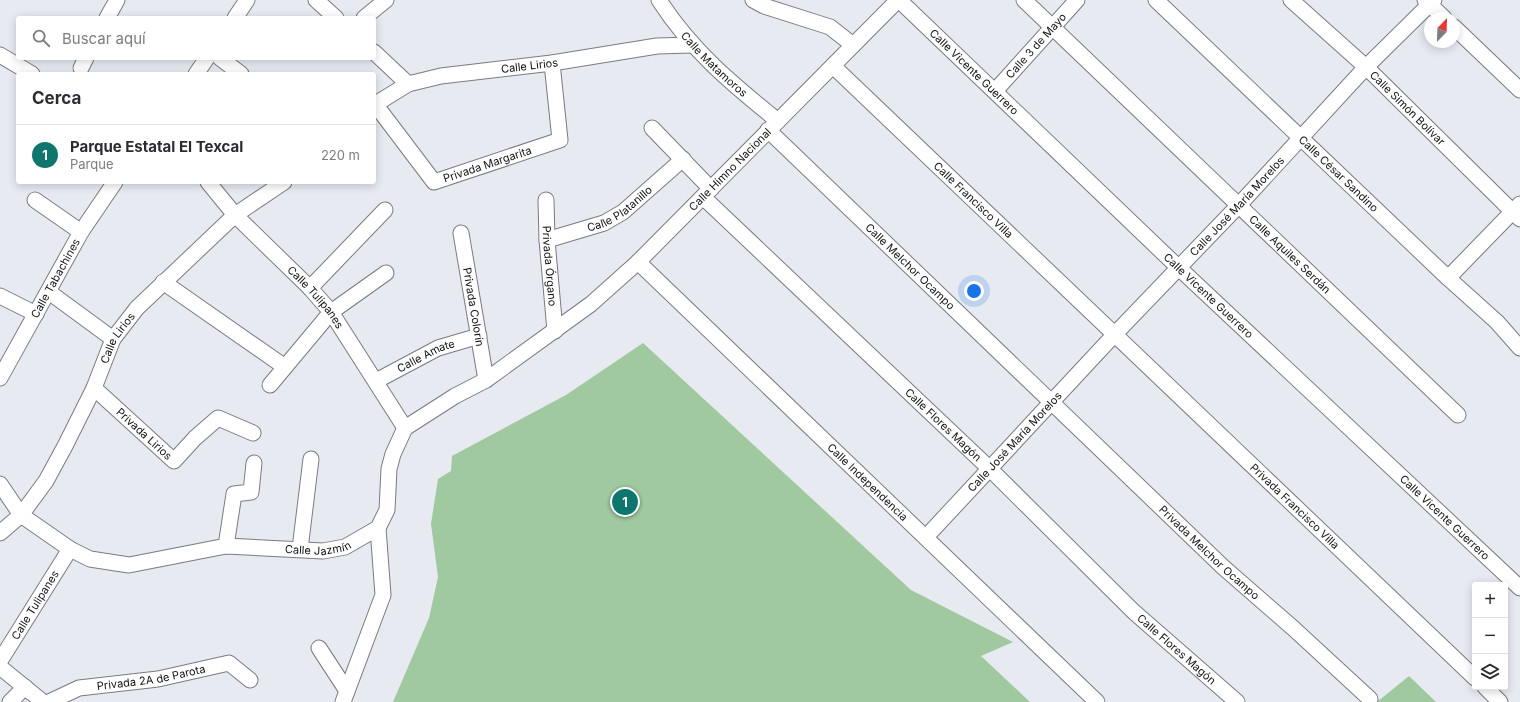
<!DOCTYPE html>
<html lang="es">
<head>
<meta charset="utf-8">
<style>
	body { margin:0; font-family:Inter,sans-serif; background:#f7f7f7; color:#2b2b33 }
	.controls { position:absolute; right:12px; bottom:12px; display:grid; overflow:hidden; border-radius:4px; box-shadow:0 2px 10px #0003 }
	.controls button { width:36px; height:36px; display:grid; place-items:center; padding:0; border:0; border-bottom:1px solid #e1e1e2; background:#fff; color:#2b2b33; font:20px sans-serif }
	.compass { position:absolute; left:1424px; top:12px; width:36px; height:36px; border-radius:50%; background:#fff; box-shadow:0 2px 10px #0003; rotate:23deg }
	.you { position:absolute; left:974px; top:291px; width:14px; height:14px; margin:-10px; border:3px solid #fff; border-radius:50%; background:#1a73e8; box-shadow:0 0 0 6px #1a73e833 }
	.badge { display:grid; place-items:center; width:26px; height:26px; border-radius:50%; background:#0f766e; color:#fff; font-size:13px; font-weight:700 }
	.pin { position:absolute; translate:-50% -50%; border:2px solid #fff; box-shadow:0 1px 4px #0006 }
	.list { margin:0; padding:0; list-style:none }
	h2 { display:flex; justify-content:space-between; align-items:center; height:52px; margin:0; padding:0 16px; font-size:17px }
	h2 small { font-size:13px; font-weight:400; color:#7c7c81 }
	.list li { display:grid; grid-template-columns:26px 1fr auto; gap:12px; align-items:center; box-sizing:border-box; height:60px; padding:0 16px; border-top:1px solid #e1e1e2 }
	.list b { display:block; font-size:15px; white-space:nowrap }
	.list p { margin:0; font-size:13px; white-space:nowrap; color:#7c7c81 }
	.list em { font-size:13px; font-style:normal; color:#7c7c81 }
	.icon { flex:none; width:22px; height:22px; fill:none; stroke:currentColor; stroke-width:2; stroke-linecap:round; stroke-linejoin:round }
	.map { position:relative; flex:none; width:1520px; height:702px; overflow:hidden }
	.search { position:absolute; background:#fff; box-shadow:0 2px 10px #0003; left:16px; top:16px; width:360px; height:44px; display:flex; align-items:center; gap:10px; box-sizing:border-box; padding:0 14px; border-radius:4px; color:#7c7c81; font-size:15px }
	.panel { position:absolute; background:#fff; box-shadow:0 2px 10px #0003; left:16px; top:72px; width:360px; height:112px; border-radius:4px }
	.map>svg:first-child { display:block }
	.green { fill:#a0c99f }
	.lines { fill:none; stroke-linecap:round; stroke-linejoin:round }
	.minor-casing { stroke:#7a7b82; stroke-width:17 }
	.minor { stroke:#fff; stroke-width:15 }
	.labels { text-anchor:middle; dominant-baseline:central; stroke-width:3.5; stroke-linejoin:round; paint-order:stroke }
	.street-label { font-size:11px; fill:#101113; stroke:#fff }
</style>
</head>
<body>
<div class="map">
<svg width="1520" height="702" viewBox="0 0 1520 702">
	<rect width="100%" height="100%" fill="#e8eaf2"/>
	<g class="green">
		<polygon points="643,343 911,590 1013,642 981,656 1030,702 393,702 429,618 438,577 431,524 438,479 451,471 452,456 566,395"/>
		<polygon points="1409,676 1436,702 1377,702"/>
	</g>
	<g class="lines">
		<g class="minor-casing">
			<g id="minor">
				<polyline points="316,0 336,18"/>
				<path id="s1" d="M659 0C691 50 732 84 778 121"/>
				<polyline points="753,0 764,6 830,27 853,45"/>
				<path id="s2" d="M899 0 1179 268 1520 588"/>
				<path id="s3" d="M1024 0 1458 415"/>
				<path id="s4" d="M1156 0 1448 278 1497 322 1520 348"/>
				<path id="s5" d="M1291 0 1366 67 1520 219"/>
				<polyline points="1425,0 1444,18"/>
				<polyline points="107,18 117,0"/>
				<polyline points="235,18 247,0"/>
				<polyline points="364,18 386,0"/>
				<polyline points="1454,27 1520,90"/>
				<polyline points="374,52 408,84"/>
				<polyline points="0,55 32,74"/>
				<polyline points="220,58 241,74"/>
				<path id="s6" d="M833 66 1475 678"/>
				<polyline points="81,68 86,58"/>
				<polyline points="196,74 207,58"/>
				<path id="s7" d="M995 91 1077 0"/>
				<path id="s8" d="M375 104 434 182 560 140 552 63"/>
				<path id="s9" d="M374 105 408 84 441 76 552 63 657 46 692 45"/>
				<polyline points="652,128 711,189"/>
				<path id="s10" d="M768 130 1223 567 1293 628 1370 699"/>
				<path id="s11" d="M208 182 235 215 310 288 331 312 405 428"/>
				<path id="s12" d="M703 197 990 469 1134 612 1237 702"/>
				<polyline points="35,200 81,232"/>
				<path id="s13" d="M546 200 547 240 555 331"/>
				<path id="s14" d="M461 233 486 380"/>
				<path id="s15" d="M547 240 604 223 623 212 683 159"/>
				<path id="s16" d="M638 262 1097 702"/>
				<polyline points="1448,278 1520,204"/>
				<polyline points="163,282 285,367"/>
				<polyline points="310,288 385,210"/>
				<polyline points="49,292 113,339"/>
				<polyline points="0,296 36,314"/>
				<path id="s17" d="M0 378 81 232 115 182"/>
				<path id="s18" d="M376 381 438 348 479 336"/>
				<polyline points="270,385 331,312 386,273"/>
				<path id="s19" d="M94 388 174 461 195 438 218 418 253 433"/>
				<path id="s20" d="M0 484 21 515 70 549 90 559 129 565 226 546 323 551 345 547 378 528 387 510 389 469 393 454 405 428 455 396 486 380 591 304 638 262 898 0"/>
				<path id="s21" d="M0 533 21 515 46 481 65 446 94 388 113 339 137 308 235 215 284 182"/>
				<path id="s22" d="M926 537 1114 335 1239 205 1366 67 1434 0"/>
				<polyline points="226,546 234,494 251,492 254,463"/>
				<polyline points="300,549 311,459"/>
				<polyline points="319,648 347,691"/>
				<path id="s23" d="M0 661 70 549"/>
				<polyline points="0,667 43,702"/>
				<polyline points="1485,687 1500,702"/>
				<polyline points="10,702 25,687"/>
				<path id="s24" d="M49 702 79 688 158 679 229 663 250 680"/>
				<polyline points="343,702 383,595 378,528"/>
			</g>
		</g>
		<use href="#minor" class="minor"/>
	</g>
	<g class="labels">
		<g class="street-label">
			<text stroke="none"><textPath href="#s7" startOffset="61">Calle 3 de Mayo</textPath></text>
			<text stroke="none"><textPath href="#s1" startOffset="85">Calle Matamoros</textPath></text>
			<text stroke="none"><textPath href="#s9" startOffset="163">Calle Lirios</textPath></text>
			<text stroke="none"><textPath href="#s2" startOffset="104">Calle Vicente Guerrero</textPath></text>
			<text stroke="none"><textPath href="#s5" startOffset="159">Calle Simón Bolívar</textPath></text>
			<text stroke="none"><textPath href="#s8" startOffset="154">Privada Margarita</textPath></text>
			<text stroke="none"><textPath href="#s20" startOffset="938">Calle Himno Nacional</textPath></text>
			<text stroke="none"><textPath href="#s4" startOffset="252">Calle César Sandino</textPath></text>
			<text stroke="none"><textPath href="#s6" startOffset="194">Calle Francisco Villa</textPath></text>
			<text stroke="none"><textPath href="#s22" startOffset="454">Calle José María Morelos</textPath></text>
			<text stroke="none"><textPath href="#s15" startOffset="80">Calle Platanillo</textPath></text>
			<text stroke="none"><textPath href="#s3" startOffset="368">Calle Aquiles Serdán</textPath></text>
			<text stroke="none"><textPath href="#s13" startOffset="66">Privada Órgano</textPath></text>
			<text stroke="none"><textPath href="#s10" startOffset="197">Calle Melchor Ocampo</textPath></text>
			<text stroke="none"><textPath href="#s17" startOffset="114">Calle Tabachines</textPath></text>
			<text stroke="none"><textPath href="#s2" startOffset="428">Calle Vicente Guerrero</textPath></text>
			<text stroke="none"><textPath href="#s11" startOffset="158">Calle Tulipanes</textPath></text>
			<text stroke="none"><textPath href="#s14" startOffset="75">Privada Colorín</textPath></text>
			<text stroke="none"><textPath href="#s21" startOffset="230">Calle Lirios</textPath></text>
			<text stroke="none"><textPath href="#s18" startOffset="56">Calle Amate</textPath></text>
			<text stroke="none"><textPath href="#s12" startOffset="331">Calle Flores Magón</textPath></text>
			<text stroke="none"><textPath href="#s19" startOffset="68">Privada Lirios</textPath></text>
			<text stroke="none"><textPath href="#s22" startOffset="130">Calle José María Morelos</textPath></text>
			<text stroke="none"><textPath href="#s16" startOffset="318">Calle Independencia</textPath></text>
			<text stroke="none"><textPath href="#s6" startOffset="638">Privada Francisco Villa</textPath></text>
			<text stroke="none"><textPath href="#s2" startOffset="752">Calle Vicente Guerrero</textPath></text>
			<text stroke="none"><textPath href="#s20" startOffset="350">Calle Jazmín</textPath></text>
			<text stroke="none"><textPath href="#s10" startOffset="611">Privada Melchor Ocampo</textPath></text>
			<text stroke="none"><textPath href="#s23" startOffset="66">Calle Tulipanes</textPath></text>
			<text stroke="none"><textPath href="#s12" startOffset="655">Calle Flores Magón</textPath></text>
			<text stroke="none"><textPath href="#s24" startOffset="106">Privada 2A de Parota</textPath></text>
		</g>
	</g>
</svg>
<div class="controls">
<button>+</button>
<button>−</button>
<button><svg class="icon" aria-label="layers" viewBox="0 0 24 24"><path d="M12 4l9 5-9 5-9-5zM3 14l9 5 9-5"/></svg></button>
</div>
<svg class="compass" viewBox="-18 -18 36 36"><path d="M0-13l5 13h-10z" fill="#e53935"/><path d="M0 13l5-13h-10z" fill="#7c7c81"/></svg>
<div class="you"></div>
<div class="pin badge" style="left:625px;top:502px">1</div>
<div class="search"><svg class="icon" aria-label="search" viewBox="0 0 24 24"><circle cx="10" cy="10" r="6"/><path d="M15 15l6 6"/></svg>Buscar aquí</div>
<section class="panel">
<h2>Cerca<small></small></h2>
<ul class="list">
<li><span class="badge">1</span><div><b>Parque Estatal El Texcal</b><p>Parque</p></div><em>220 m</em></li>
</ul>
</section>
</div>
</body>
</html>
